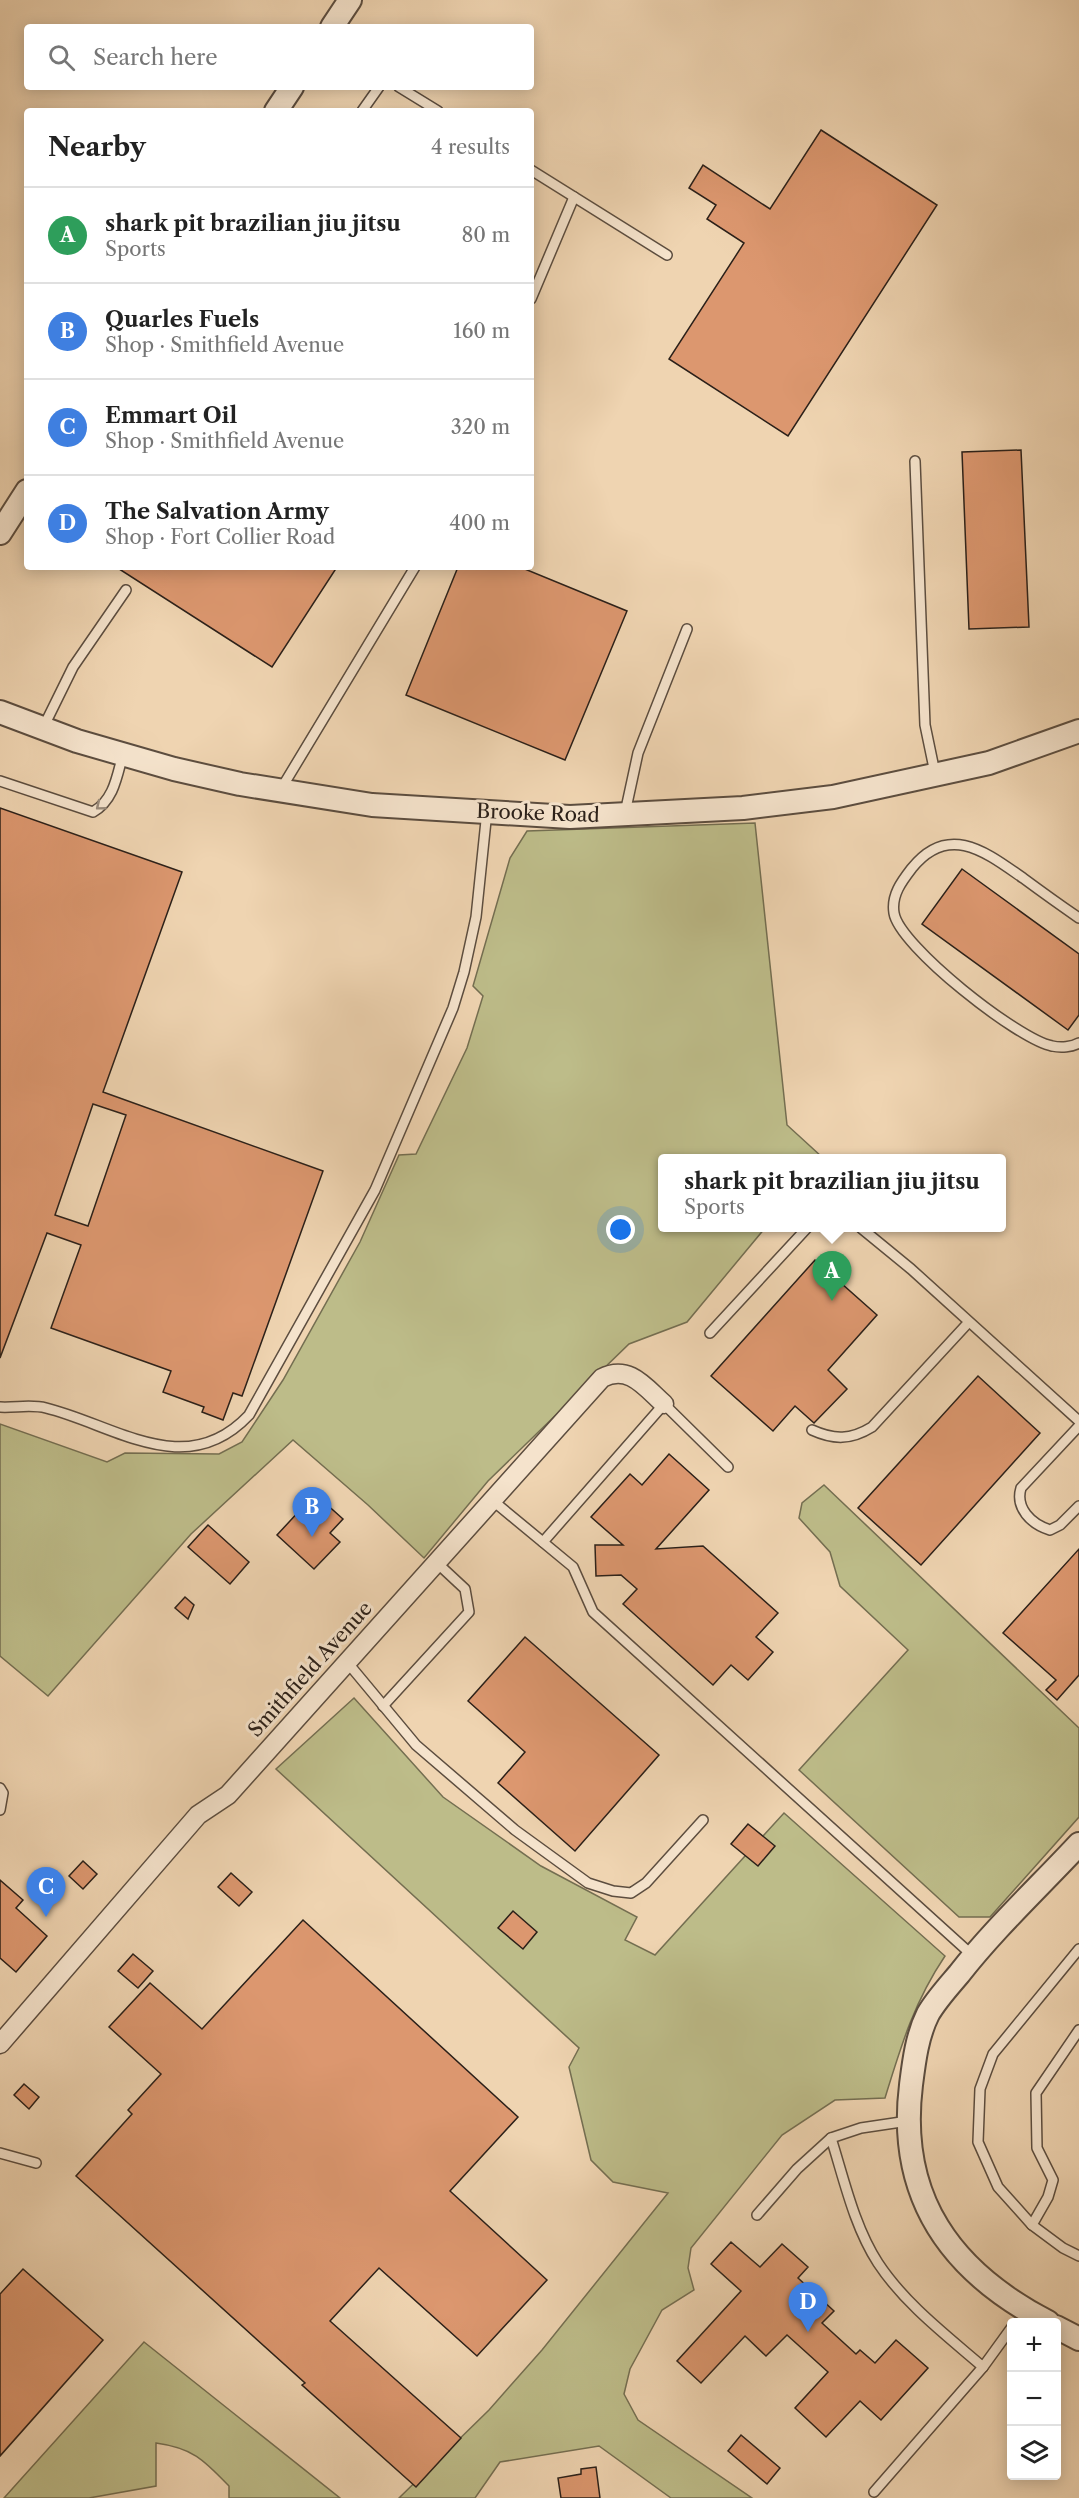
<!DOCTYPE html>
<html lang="en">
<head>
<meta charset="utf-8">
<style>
	body { margin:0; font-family:"Libre Caslon Text",serif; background:#f2f2f2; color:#222 }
	.controls { position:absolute; right:18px; bottom:18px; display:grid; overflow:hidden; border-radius:6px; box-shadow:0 3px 15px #0003 }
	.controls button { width:54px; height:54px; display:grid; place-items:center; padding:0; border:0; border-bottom:2px solid #e0e0e0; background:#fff; color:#222; font:30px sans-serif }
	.you { position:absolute; left:621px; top:1230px; width:21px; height:21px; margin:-15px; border:4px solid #fff; border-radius:50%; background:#1a73e8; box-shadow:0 0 0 9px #1a73e833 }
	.badge { display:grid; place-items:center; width:39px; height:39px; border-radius:50%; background:#8f2418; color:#fff; font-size:20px; font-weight:700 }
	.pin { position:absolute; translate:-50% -50px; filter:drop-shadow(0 2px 3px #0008) }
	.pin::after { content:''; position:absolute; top:32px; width:21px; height:18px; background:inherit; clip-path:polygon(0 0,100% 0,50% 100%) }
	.popup { position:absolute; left:658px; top:1154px; width:348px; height:78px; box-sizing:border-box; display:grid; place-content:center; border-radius:6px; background:#fff; filter:drop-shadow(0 2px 4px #0005); font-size:20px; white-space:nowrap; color:#767676 }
	.popup b { font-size:22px; color:#222 }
	.popup::after { content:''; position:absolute; left:50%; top:100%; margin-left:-12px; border:12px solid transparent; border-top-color:#fff }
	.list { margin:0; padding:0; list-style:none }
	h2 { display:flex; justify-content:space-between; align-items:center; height:78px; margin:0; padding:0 24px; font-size:26px }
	h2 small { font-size:20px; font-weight:400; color:#767676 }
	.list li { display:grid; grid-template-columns:39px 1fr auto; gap:18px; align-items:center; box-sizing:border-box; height:96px; padding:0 24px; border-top:2px solid #e0e0e0 }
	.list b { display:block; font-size:22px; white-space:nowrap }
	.list p { margin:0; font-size:20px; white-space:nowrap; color:#767676 }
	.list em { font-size:20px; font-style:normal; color:#767676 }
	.icon { flex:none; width:33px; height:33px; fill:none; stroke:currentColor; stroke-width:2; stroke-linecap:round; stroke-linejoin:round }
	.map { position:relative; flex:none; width:1079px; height:2498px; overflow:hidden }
	.search { position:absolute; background:#fff; box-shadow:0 3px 15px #0003; left:24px; top:24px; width:510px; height:66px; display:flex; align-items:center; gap:15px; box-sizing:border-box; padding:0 21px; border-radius:6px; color:#767676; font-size:22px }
	.panel { position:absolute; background:#fff; box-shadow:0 3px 15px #0003; left:24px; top:108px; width:510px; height:462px; border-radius:6px }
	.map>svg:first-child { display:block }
	.green { fill:#bdbc89; stroke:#746e51; stroke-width:1.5 }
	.building { fill:#dc976f; stroke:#2b2019; stroke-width:1.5; fill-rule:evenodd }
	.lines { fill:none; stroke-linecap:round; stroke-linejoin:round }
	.service-casing { stroke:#5c4d3f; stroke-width:12 }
	.minor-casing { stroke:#5c4d3f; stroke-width:21 }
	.tertiary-casing { stroke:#5c4d3f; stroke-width:26 }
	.service { stroke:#f5e3cc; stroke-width:9 }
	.minor { stroke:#f5e3cc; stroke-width:18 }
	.tertiary { stroke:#f5e3cc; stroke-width:22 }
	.oneway { stroke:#9a8b7b }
	.labels { text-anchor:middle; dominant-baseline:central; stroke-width:6; stroke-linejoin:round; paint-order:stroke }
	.street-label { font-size:20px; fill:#2b2019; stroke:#f5e3cc }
</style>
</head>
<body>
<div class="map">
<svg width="1079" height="2498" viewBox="0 0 1079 2498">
	<rect width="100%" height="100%" fill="#efd4b1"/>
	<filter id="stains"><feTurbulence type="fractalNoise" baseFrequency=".00333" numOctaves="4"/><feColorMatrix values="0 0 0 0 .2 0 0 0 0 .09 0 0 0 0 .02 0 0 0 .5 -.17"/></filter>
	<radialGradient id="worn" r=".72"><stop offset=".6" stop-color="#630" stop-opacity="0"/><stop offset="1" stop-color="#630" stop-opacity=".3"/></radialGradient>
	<g class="green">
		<polygon points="755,823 787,1125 822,1157 662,1158 662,1228 765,1228 687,1322 629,1344 488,1481 424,1558 368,1505 293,1440 191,1534 48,1696 0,1656 0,1424 107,1462 125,1453 219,1454 242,1442 283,1380 360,1242 399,1155 416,1154 467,1048 483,996 473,986 510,858 527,831"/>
		<polygon points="824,1485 1079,1728 1079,1817 990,1917 959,1917 799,1770 908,1650 840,1586 830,1552 799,1518 802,1503"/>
		<path d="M354 1698 443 1797 541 1866 637 1917 625 1940 655 1955 784 1813 945 1956C914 2002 901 2046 885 2098L835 2100 782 2135 691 2248 688 2268 694 2290 662 2310 630 2369 624 2394 638 2420 752 2498H671L599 2446 500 2462 475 2498H399L489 2410 542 2350 668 2193 613 2182 591 2160 569 2067 579 2048 276 1769Z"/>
		<path d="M144 2342 340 2498H229V2486C204 2460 193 2448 156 2443V2486L89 2498H4Z"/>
	</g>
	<g class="building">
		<polygon points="821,130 937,205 788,436 669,359 744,243 707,219 716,205 689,188 703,165 770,209"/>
		<polygon points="1021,450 1029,627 969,629 962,452"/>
		<polygon points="116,567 337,567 272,667"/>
		<polygon points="458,567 520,567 627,611 565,760 406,695"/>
		<path d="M0 808 182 872 103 1092 323 1171 242 1396 233 1393 223 1420 202 1412 204 1407 163 1392 171 1371 51 1328 81 1245 47 1233 0 1358ZM93 1104 126 1115 88 1226 55 1215Z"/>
		<polygon points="962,869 1079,954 1079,1015 1068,1030 922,924"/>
		<polygon points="815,1260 877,1315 828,1370 847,1389 814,1423 795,1406 773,1431 711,1376"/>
		<polygon points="978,1376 1040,1433 921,1565 858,1508"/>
		<polygon points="669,1454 709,1490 656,1549 703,1546 778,1613 756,1637 773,1652 748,1680 731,1665 713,1685 623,1604 637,1589 621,1575 596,1576 595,1545 623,1545 591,1517 630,1474 642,1485"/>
		<polygon points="324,1502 343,1519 330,1533 340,1542 314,1569 277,1535 302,1508 311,1516"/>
		<polygon points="208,1525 249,1562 230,1584 188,1547"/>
		<polygon points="1079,1549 1079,1675 1057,1700 1046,1690 1056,1680 1003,1633"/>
		<polygon points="185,1597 194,1605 188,1619 175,1608"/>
		<polygon points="525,1637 659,1755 575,1851 498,1783 525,1752 468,1701"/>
		<polygon points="748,1824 775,1846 758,1866 731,1844"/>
		<polygon points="83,1861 97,1874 83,1889 69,1876"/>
		<polygon points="231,1873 252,1892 239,1906 218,1887"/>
		<polygon points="0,1880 23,1900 16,1908 47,1936 16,1972 0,1958"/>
		<polygon points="513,1911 537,1932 523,1949 498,1928"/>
		<polygon points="303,1920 518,2117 450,2191 547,2280 477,2356 379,2268 330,2321 461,2438 416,2487 302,2385 305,2383 76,2176 132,2114 128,2110 161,2074 109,2027 150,1983 202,2029"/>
		<polygon points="133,1954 153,1971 138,1988 118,1971"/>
		<polygon points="24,2084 39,2097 29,2109 14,2095"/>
		<polygon points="731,2242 760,2267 782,2244 808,2267 798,2278 834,2311 822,2323 856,2354 860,2350 875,2363 896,2340 928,2368 881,2420 860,2401 826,2437 795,2408 828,2372 787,2335 766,2356 745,2336 701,2383 677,2361 741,2291 711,2264"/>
		<polygon points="23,2269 103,2340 0,2456 0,2294"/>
		<polygon points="741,2435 780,2468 767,2484 728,2451"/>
		<polygon points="596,2467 600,2498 561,2498 558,2478 581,2474 581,2469"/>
	</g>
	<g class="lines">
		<g class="service-casing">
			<g id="service">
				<polyline points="399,87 438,111"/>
				<polyline points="362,111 379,87"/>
				<polyline points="531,170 667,255"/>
				<polyline points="531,299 574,197"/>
				<polyline points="915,461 925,725 935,773"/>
				<polyline points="43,728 73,667 126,590"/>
				<path d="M0 781 93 812C114 800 117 776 123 754"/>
				<polyline points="281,789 415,567"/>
				<polyline points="625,813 638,753 687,629"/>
				<path d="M1079 918C1060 905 1042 892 1023 878 987 853 949 822 912 868 902 881 891 895 894 913 899 946 1019 1040 1052 1046 1061 1048 1072 1047 1079 1043"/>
				<polyline points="861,1228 911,1269 1079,1421"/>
				<polyline points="710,1333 807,1228"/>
				<path d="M0 1407C15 1408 31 1404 46 1408 115 1425 186 1482 249 1415L375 1190 453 1008 464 972 476 917 487 811"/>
				<path d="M1079 1426 1021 1488C1015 1508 1031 1524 1050 1530L1060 1525 1079 1506"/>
				<path d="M812 1430C834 1440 851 1440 872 1427L968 1323"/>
				<polyline points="492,1500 573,1567 593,1612 972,1955"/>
				<polyline points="543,1542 664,1404 728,1467"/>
				<polyline points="347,1662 416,1745 515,1830 588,1883 613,1891 631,1893 646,1883 703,1820"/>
				<polyline points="383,1706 469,1612 465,1589 436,1562"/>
				<polyline points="0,1788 3,1793 0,1810"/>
				<polyline points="1079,2030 1036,2093 1037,2148 1053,2180 1048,2197 1032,2225 1063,2248 1079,2256"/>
				<path d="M908 2121 861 2128 831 2138C844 2179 854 2226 878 2263 905 2304 946 2335 983 2367L1012 2327"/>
				<polyline points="0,2153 36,2163"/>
				<polyline points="757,2215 797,2169 831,2138"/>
				<polyline points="1032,2225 998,2187 978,2142 980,2089 993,2054 1079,1949"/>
				<polyline points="874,2492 983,2367"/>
			</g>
		</g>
		<g class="minor-casing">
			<path id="minor" d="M0 2044 198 1815 228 1795 602 1378C629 1364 645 1387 664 1404"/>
		</g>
		<g class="tertiary-casing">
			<g id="tertiary">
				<polyline points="332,27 350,0"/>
				<polyline points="276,111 292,87"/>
				<polyline points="0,533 27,491"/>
				<polyline points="0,712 77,741 174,769 240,784 372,805 570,817 743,808 833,797 989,763 1079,731"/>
				<path d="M1048 2322C951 2272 897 2198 911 2085 914 2061 917 2036 928 2014 936 2000 948 1987 959 1974 995 1928 1039 1887 1079 1844"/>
				<polyline points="1056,2327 1079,2339"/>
			</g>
		</g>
		<use href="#service" class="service"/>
		<use href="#minor" class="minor"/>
		<use href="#tertiary" class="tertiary"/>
	</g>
	<defs><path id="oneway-chevron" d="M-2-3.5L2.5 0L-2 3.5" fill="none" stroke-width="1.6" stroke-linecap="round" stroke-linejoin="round" transform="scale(1.5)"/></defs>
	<use class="oneway" href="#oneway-chevron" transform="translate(100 806) rotate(141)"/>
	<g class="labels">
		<g class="street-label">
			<text transform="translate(538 813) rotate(2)">Brooke Road</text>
			<text transform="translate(310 1669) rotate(-48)">Smithfield Avenue</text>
		</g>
	</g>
	<rect width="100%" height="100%" filter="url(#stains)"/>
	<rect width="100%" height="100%" fill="url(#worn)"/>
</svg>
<div class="controls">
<button>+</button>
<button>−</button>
<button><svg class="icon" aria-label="layers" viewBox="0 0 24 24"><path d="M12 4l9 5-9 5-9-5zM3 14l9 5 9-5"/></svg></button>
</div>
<div class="you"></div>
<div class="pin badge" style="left:832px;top:1301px;background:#2e9e5b">A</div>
<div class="popup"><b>shark pit brazilian jiu jitsu</b>Sports</div>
<div class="pin badge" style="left:312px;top:1537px;background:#3f7fe0">B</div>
<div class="pin badge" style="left:46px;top:1917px;background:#3f7fe0">C</div>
<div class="pin badge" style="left:808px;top:2332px;background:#3f7fe0">D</div>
<div class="search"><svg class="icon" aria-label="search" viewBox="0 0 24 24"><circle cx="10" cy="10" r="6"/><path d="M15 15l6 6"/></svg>Search here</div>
<section class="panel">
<h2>Nearby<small>4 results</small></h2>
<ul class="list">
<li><span class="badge" style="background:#2e9e5b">A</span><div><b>shark pit brazilian jiu jitsu</b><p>Sports</p></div><em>80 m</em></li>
<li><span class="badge" style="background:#3f7fe0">B</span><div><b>Quarles Fuels</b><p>Shop · Smithfield Avenue</p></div><em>160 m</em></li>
<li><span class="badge" style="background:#3f7fe0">C</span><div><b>Emmart Oil</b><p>Shop · Smithfield Avenue</p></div><em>320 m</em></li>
<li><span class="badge" style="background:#3f7fe0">D</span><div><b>The Salvation Army</b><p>Shop · Fort Collier Road</p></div><em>400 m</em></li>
</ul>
</section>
</div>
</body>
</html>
